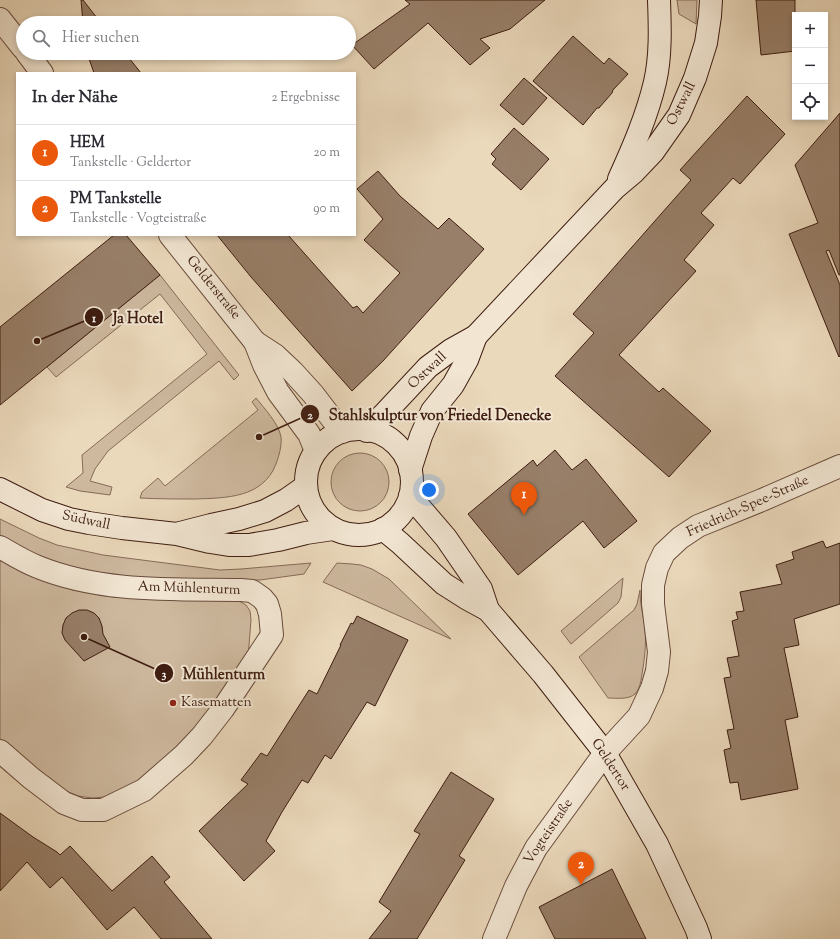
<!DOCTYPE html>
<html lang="de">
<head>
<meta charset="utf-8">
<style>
	body { margin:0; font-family:"Sorts Mill Goudy",serif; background:#f2f2f3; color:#2b2b33 }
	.controls { position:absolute; right:12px; top:12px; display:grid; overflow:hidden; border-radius:0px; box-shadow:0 2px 6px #0003 }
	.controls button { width:36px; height:36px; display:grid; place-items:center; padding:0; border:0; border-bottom:1px solid #e1e1e2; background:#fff; color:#2b2b33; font:20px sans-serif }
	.you { position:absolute; left:429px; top:490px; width:14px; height:14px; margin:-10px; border:3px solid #fff; border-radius:50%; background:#1a73e8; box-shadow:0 0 0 6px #1a73e833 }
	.badge { display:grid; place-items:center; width:26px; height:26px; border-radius:50%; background:#ea580c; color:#fff; font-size:13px; font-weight:700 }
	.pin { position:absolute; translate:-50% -33px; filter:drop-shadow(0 1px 2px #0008) }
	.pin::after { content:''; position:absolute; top:21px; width:14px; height:12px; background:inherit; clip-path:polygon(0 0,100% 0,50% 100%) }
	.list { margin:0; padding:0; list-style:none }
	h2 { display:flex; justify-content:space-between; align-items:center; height:52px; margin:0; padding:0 16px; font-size:17px }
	h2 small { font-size:13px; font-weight:400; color:#7c7c81 }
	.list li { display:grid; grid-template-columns:26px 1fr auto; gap:12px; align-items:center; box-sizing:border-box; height:56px; padding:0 16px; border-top:1px solid #e1e1e2 }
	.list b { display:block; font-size:15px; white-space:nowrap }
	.list p { margin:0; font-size:13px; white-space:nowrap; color:#7c7c81 }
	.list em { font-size:13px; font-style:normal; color:#7c7c81 }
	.icon { flex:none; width:22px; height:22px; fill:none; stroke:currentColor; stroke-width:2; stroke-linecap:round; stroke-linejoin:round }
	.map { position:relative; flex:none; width:840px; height:939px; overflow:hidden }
	.search { position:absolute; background:#fff; box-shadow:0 2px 6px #0003; left:16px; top:16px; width:340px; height:44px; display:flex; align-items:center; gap:10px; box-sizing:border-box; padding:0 14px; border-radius:22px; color:#7c7c81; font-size:15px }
	.panel { position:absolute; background:#fff; box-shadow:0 2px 6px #0003; left:16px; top:72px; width:340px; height:164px; border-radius:0px }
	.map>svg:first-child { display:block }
	.green { fill:#ceb99f; stroke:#866b58 }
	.building { fill:#987f69; stroke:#3e1d10 }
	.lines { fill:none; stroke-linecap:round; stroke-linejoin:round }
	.street-casing { stroke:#694c3b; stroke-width:24 }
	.secondary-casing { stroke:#3e1d10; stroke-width:24 }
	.street { stroke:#f2e6d3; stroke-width:22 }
	.secondary { stroke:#f2e6d3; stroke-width:22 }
	.poi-dot { fill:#8f2418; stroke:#f2e6d3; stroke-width:1.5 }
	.labels { text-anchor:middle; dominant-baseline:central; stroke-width:4; stroke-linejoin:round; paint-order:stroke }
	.street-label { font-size:14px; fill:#3e1d10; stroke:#f2e6d3 }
	.poi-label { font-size:14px; fill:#3e1d10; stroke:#f2e6d3; text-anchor:start }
	.leader { fill:none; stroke:#3e1d10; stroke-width:1.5 }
	.callout-dot { fill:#3e1d10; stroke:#f2e6d3; stroke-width:1.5 }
	.mark-label { font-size:12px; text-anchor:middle; font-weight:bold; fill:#fff }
	.callout-label { font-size:15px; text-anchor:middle; font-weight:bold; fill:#3e1d10; stroke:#f2e6d3; stroke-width:4; stroke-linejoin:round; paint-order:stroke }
</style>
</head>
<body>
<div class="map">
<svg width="840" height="939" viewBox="0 0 840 939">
	<rect width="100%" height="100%" fill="#ebd9bc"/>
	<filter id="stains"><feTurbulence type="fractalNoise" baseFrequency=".005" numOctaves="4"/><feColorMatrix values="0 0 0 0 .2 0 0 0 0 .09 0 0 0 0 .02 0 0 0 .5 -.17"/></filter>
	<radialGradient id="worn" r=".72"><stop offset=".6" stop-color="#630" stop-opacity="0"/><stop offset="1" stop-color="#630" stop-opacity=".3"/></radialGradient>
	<g class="green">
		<polygon points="677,0 697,0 696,24 679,14"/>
		<polygon points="160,275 239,375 234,380 219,361 108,451 95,469 90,481 112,487 110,495 80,491 66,487 83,473 82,455 207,354 160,294 56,377 47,367"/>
		<path d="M256 398C264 408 279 424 281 437 282 445 279 456 276 464 263 498 226 498 195 499 177 499 158 499 140 498L142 492 158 478 165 486 258 410 252 402Z"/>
		<circle cx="360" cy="482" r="29"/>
		<polygon points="0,519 39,538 57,545 103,555 220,570 241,569 311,563 304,574 260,580 136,579 67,570 0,537"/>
		<polygon points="0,559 34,577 73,590 113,597 228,599 241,602 246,605 250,611 251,620 248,658 199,729 132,787 105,797 92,798 78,796 59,788 9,750 0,740"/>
		<polygon points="337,563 352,564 361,565 372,569 389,579 451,639 323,582"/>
		<polygon points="623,578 621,597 618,603 571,644 561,631"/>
		<path d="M640 590C640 602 642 610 644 621 647 639 645 656 642 674 641 680 640 689 635 694 628 700 616 698 608 698L579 657 634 610 637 604Z"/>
	</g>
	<g class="building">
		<polygon points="81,0 83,0 101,23 83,23"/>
		<polygon points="405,0 545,0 510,29 480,39 490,48 470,65 428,23 374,69 352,45 410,4"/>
		<polygon points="756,0 795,0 795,51 761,55"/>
		<polygon points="573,36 604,64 609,58 628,74 613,90 612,93 599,108 597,108 583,125 533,81"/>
		<polygon points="87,53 125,53 141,73 94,73"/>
		<polygon points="524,78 547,98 523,125 500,105"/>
		<polygon points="747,96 785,134 740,184 733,178 701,213 714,225 684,260 696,271 619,355 659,392 663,388 711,431 669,477 555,376 594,333 573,314 691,180 680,170"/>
		<polygon points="840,113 840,275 839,275 829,250 826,251 840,285 840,356 839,357 789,234 818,223 795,165"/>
		<polygon points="514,128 549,159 521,190 492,164 496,159 491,154"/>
		<polygon points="378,171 400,196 438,229 449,218 484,249 383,361 352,391 251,277 217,235 288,235 353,308 357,306 363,313 400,273 364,240 383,219 357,189"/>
		<polygon points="114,235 126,235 160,275 0,405 0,327"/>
		<polygon points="555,450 572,470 586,459 637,521 604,548 583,521 518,575 468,514 533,460 537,466"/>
		<polygon points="823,541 826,548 840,543 840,604 794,619 799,645 784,648 798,717 785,720 798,789 741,800 738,782 730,783 724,750 731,748 727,730 734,729 724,678 731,677 727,658 739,656 732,621 738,619 736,612 744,611 740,592 782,584 776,565 794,559 792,552"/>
		<polygon points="79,610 87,610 94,613 99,618 102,626 103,634 110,647 84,661 65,640 62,633 63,625 66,618 72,613"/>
		<polygon points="357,616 408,640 375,706 367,702 331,759 325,755 308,783 302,780 282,812 266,841 275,851 244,881 199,831 248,784 241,780 261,753 267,756 309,690 317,694 341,645 340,645 351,623 353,624"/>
		<polygon points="451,772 494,799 459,856 465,860 417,939 369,939 391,911 379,902 420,834 414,831"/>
		<polygon points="0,813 33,837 57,852 60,855 70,846 112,891 152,856 170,877 164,882 212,939 161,939 134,907 107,930 62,877 50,888 27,862 0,891"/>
		<polygon points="612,869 646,939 555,939 539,907"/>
	</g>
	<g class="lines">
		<g class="street-casing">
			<g id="street">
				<polyline points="0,19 23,48"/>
				<polyline points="27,53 42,73"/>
				<polyline points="170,235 255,342 264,365 278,392 309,434 316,451"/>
				<polyline points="255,342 275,355 293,372 313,394 342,432"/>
				<path d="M0 547C12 554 25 562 38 567 102 593 173 589 241 590L252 591 262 598 267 604 270 614 272 635 223 709 202 736 184 755 144 790 103 810H82L64 803 31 778 0 751"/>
				<polyline points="494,939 516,886 536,848 605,753 639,716 652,688 657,671 659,652 653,604 653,585 657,568 664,553 680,538 698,526 762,500 840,466"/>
			</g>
		</g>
		<g class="secondary-casing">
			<g id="secondary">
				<path d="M619 179C633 148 647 116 655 82 661 56 660 27 659 0"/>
				<circle cx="359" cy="482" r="53"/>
				<polyline points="367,431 385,413 428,367 451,350 476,336 615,188 634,172 653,152 679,115 695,78 706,43 710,16 711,0"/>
				<polyline points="410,470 421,436 432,411 453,385 467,360 476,336"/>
				<polyline points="0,489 42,510 69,519 89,523 122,528 177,534 210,542 229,545 249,545 278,540 306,533 333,529"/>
				<polyline points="410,496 446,538 468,570 481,589 488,610"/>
				<polyline points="383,529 400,543 444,584 466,598 488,610 543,674 605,753 657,844 696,928 700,939"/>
				<polyline points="180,533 211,525 239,519 265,511 286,500 306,486"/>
			</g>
		</g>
		<use href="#street" class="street"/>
		<use href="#secondary" class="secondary"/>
	</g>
	<circle class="poi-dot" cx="173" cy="703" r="4"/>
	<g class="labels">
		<g class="street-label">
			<text transform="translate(682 104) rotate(-63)">Ostwall</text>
			<text transform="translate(213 288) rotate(51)">Gelderstraße</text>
			<text transform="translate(428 371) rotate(-43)">Ostwall</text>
			<text transform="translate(748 507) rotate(-24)">Friedrich-Spee-Straße</text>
			<text transform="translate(86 521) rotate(12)">Südwall</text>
			<text transform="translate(189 589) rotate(2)">Am Mühlenturm</text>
			<text transform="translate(610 765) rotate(57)">Geldertor</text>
			<text transform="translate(549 832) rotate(-56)">Vogteistraße</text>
		</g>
		<g class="poi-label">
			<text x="181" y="703">Kasematten</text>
		</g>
	</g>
	<path class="leader" d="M37 341L94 317M259 437L310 414M84 637L164 673"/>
	<g class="callout-dot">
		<circle cx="37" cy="341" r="4"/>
		<circle cx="259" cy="437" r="4"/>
		<circle cx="84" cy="637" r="4"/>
		<circle cx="94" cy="317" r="10"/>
		<circle cx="310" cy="414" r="10"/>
		<circle cx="164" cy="673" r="10"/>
	</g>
	<g class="mark-label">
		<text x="94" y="322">1</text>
		<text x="310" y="419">2</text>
		<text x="164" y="678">3</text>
	</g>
	<g class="callout-label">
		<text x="138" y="323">Ja Hotel</text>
		<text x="440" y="420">Stahlskulptur von Friedel Denecke</text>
		<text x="224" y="679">Mühlenturm</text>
	</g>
	<rect width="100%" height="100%" filter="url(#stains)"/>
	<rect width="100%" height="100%" fill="url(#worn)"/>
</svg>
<div class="controls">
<button>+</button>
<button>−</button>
<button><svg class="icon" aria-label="locate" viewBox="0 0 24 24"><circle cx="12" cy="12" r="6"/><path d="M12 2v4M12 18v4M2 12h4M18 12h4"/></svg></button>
</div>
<div class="you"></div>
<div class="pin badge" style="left:524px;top:515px">1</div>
<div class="pin badge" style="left:581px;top:885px">2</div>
<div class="search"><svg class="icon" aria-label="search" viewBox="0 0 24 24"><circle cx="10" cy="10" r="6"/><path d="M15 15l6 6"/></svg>Hier suchen</div>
<section class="panel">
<h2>In der Nähe<small>2 Ergebnisse</small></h2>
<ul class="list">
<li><span class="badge">1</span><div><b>HEM</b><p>Tankstelle · Geldertor</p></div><em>20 m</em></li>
<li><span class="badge">2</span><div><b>PM Tankstelle</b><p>Tankstelle · Vogteistraße</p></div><em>90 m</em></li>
</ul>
</section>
</div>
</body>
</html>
